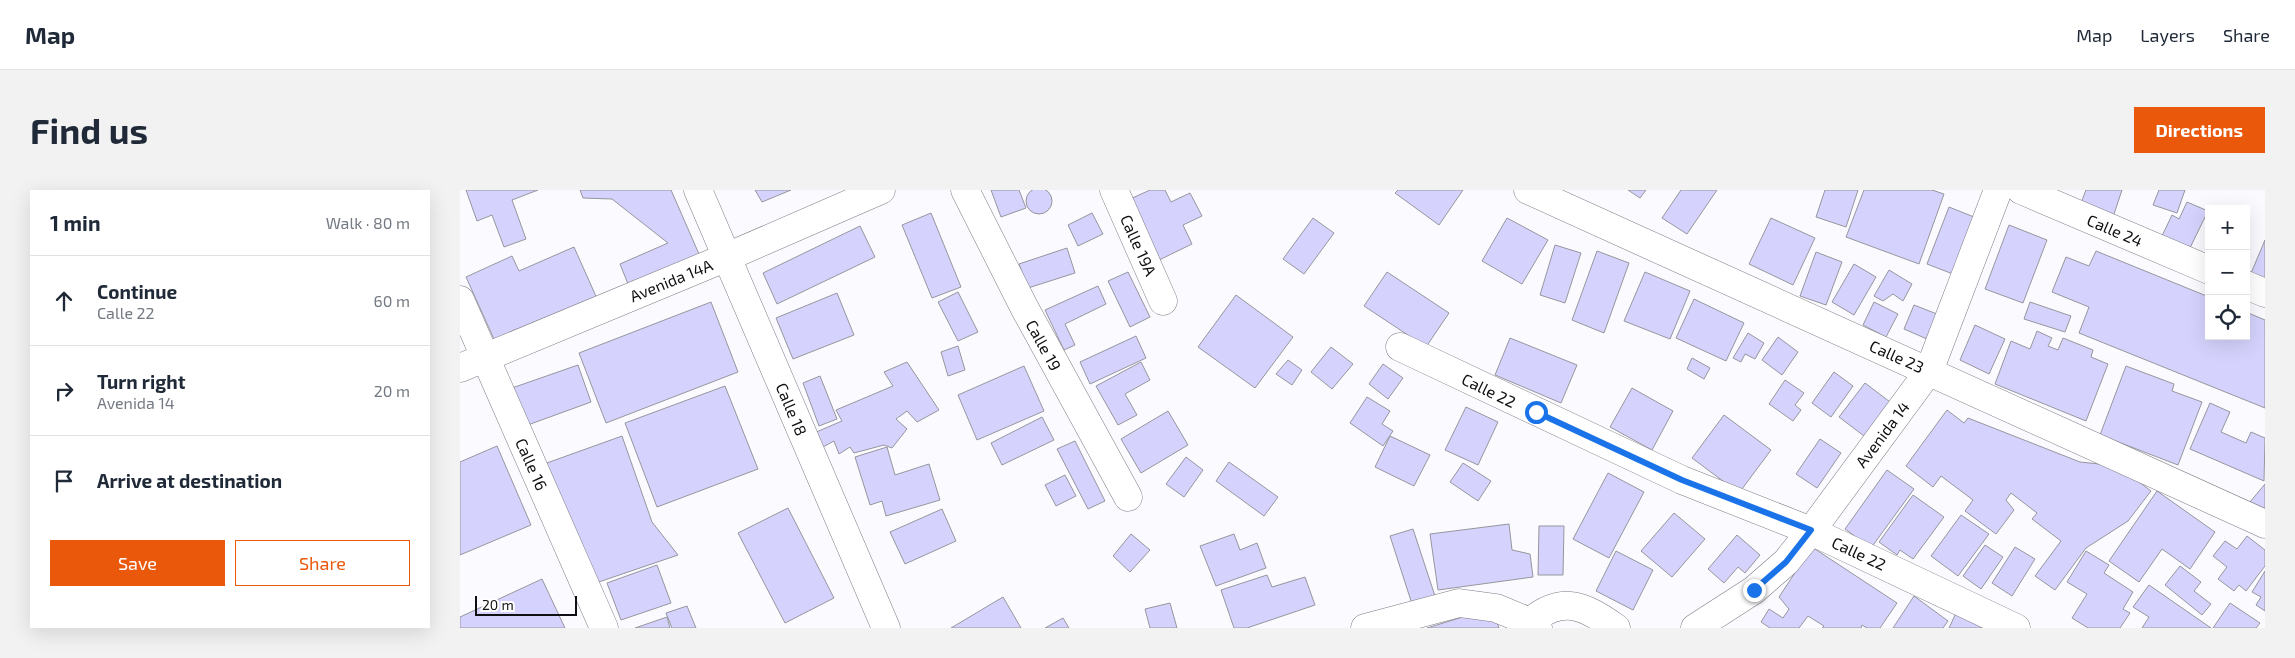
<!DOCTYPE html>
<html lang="en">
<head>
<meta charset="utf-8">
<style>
	body { margin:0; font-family:"Exo 2",sans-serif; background:#f2f2f3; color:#1f2937 }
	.controls { position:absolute; right:15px; top:15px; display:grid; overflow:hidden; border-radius:0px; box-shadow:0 5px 20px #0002 }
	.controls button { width:45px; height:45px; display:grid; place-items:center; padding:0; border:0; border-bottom:1px solid #e0e1e3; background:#fff; color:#1f2937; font:25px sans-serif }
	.scale { position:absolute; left:15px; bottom:12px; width:102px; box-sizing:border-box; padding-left:5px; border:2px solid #101012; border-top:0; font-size:14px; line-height:18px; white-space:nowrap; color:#101012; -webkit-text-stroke:4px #fff; paint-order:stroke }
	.stop { position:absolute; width:15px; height:15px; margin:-11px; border:4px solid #1a73e8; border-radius:50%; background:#fff }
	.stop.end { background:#1a73e8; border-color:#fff; box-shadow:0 1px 5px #0008 }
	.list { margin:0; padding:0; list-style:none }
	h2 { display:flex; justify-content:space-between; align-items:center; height:65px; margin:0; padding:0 20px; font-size:21px }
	h2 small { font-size:16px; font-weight:400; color:#747a83 }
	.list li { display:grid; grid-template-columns:32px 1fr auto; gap:15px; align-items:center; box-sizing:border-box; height:90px; padding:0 20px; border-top:1px solid #e0e1e3 }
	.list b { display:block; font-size:19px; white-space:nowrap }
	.list p { margin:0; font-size:16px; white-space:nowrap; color:#747a83 }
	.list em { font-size:16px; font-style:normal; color:#747a83 }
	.actions { display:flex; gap:10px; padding:15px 20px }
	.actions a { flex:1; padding:11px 0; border:1px solid #ea580c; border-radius:0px; text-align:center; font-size:18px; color:#ea580c }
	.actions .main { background:#ea580c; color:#fff }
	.icon { flex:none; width:28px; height:28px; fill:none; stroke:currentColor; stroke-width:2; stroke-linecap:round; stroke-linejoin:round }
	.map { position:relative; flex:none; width:1805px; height:438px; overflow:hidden; border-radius:0px }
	header { display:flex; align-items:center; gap:30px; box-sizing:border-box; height:70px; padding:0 25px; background:#fff; border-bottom:1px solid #e0e1e3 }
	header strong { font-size:24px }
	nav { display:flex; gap:28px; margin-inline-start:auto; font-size:18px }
	.intro { display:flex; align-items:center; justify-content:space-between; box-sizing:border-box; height:120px; padding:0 30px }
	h1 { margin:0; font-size:35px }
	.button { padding:12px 22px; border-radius:0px; background:#ea580c; color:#fff; font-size:18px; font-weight:700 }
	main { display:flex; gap:30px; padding:0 30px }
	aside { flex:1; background:#fff; border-radius:0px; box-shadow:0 5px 20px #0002 }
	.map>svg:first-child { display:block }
	.building { fill:#d5d3fd; stroke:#96969d }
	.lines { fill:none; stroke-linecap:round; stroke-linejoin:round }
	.minor-casing { stroke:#7d7c83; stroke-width:29 }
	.minor { stroke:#fff; stroke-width:28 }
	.route { stroke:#1a73e8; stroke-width:6 }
	.labels { text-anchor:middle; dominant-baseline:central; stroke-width:4.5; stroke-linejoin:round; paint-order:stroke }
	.street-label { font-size:16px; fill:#101012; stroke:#fff }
</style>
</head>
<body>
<header>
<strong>Map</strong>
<nav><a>Map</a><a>Layers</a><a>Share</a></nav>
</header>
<div class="intro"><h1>Find us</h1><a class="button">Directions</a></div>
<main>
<aside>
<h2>1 min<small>Walk · 80 m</small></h2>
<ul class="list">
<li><svg class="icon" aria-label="ahead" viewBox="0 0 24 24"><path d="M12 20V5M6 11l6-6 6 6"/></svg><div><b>Continue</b><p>Calle 22</p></div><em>60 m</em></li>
<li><svg class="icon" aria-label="right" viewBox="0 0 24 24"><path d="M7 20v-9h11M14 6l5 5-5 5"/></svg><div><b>Turn right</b><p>Avenida 14</p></div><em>20 m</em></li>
<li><svg class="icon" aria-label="arrive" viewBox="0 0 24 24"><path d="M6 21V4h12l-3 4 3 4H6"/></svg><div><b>Arrive at destination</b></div></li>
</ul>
<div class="actions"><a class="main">Save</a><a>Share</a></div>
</aside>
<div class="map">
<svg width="1805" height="438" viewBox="0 0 1805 438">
	<rect width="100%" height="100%" fill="#fafaff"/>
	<g class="building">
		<circle cx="579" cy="11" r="13"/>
		<polygon points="6,0 78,0 52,10 66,49 44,57 32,25 17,31"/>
		<polygon points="120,0 211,0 239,64 168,94 160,74 208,53 152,9 123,8"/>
		<polygon points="295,0 331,0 302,12"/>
		<polygon points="531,0 559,0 566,18 541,27"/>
		<polygon points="690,0 705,0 711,12 730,3 742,26 723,35 732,54 697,71 668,10"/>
		<polygon points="938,0 1003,0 979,35 935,3"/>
		<polygon points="1168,0 1186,0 1180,8"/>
		<polygon points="1221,0 1257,0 1227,44 1202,28"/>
		<polygon points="1365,0 1398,0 1386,37 1356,27"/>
		<polygon points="1404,0 1472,0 1484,4 1459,74 1386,47"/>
		<polygon points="1626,0 1662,0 1652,30 1619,18"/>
		<polygon points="1699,0 1725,0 1717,23 1693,15"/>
		<polygon points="1727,12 1748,21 1727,64 1700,50 1712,25 1719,29"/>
		<polygon points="1489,17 1514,27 1498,86 1467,74"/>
		<polygon points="471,23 501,97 472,108 442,35"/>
		<polygon points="632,23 643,44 618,56 608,35"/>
		<polygon points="853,28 874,43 844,84 823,69"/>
		<polygon points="1047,28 1088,50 1062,94 1022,71"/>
		<polygon points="1311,28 1355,48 1333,95 1289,74"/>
		<polygon points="1549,35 1587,50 1563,113 1525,99"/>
		<polygon points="400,36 415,67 317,114 303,83"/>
		<polygon points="1805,50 1805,96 1789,88"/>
		<polygon points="1095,55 1121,63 1105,113 1080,105"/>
		<polygon points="114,57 139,113 38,158 6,87 52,66 59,81"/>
		<polygon points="607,58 615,83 568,98 559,74"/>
		<polygon points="1137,61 1169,73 1144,143 1112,130"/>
		<polygon points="1636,61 1749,107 1749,146 1786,146 1786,122 1805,130 1805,218 1619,143 1629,117 1592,102 1606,67 1629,76"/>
		<polygon points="1356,62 1382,72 1366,115 1340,106"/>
		<polygon points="1394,74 1416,87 1394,125 1372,112"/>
		<polygon points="1429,80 1452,94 1443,111 1433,104 1423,111 1414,106"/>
		<polygon points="668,82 690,127 670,137 648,91"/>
		<polygon points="927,82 989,123 966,157 904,116"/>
		<polygon points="1185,82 1230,101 1210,149 1164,131"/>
		<polygon points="638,96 646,114 605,134 615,155 604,160 585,120"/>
		<polygon points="498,102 518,142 498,151 478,112"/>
		<polygon points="377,103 394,145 333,169 316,128"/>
		<polygon points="776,105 833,147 795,198 738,157"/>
		<polygon points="1234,109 1284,133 1266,171 1216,148"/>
		<polygon points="251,112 278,182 146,233 119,163"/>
		<polygon points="1414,112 1438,124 1426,147 1403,135"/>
		<polygon points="1570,112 1611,126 1605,142 1564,129"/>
		<polygon points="1454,115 1477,124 1467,149 1444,139"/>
		<polygon points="1515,135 1545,149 1529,184 1500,170"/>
		<polygon points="1577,141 1592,148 1588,156 1598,160 1603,148 1633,160 1631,167 1648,174 1626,231 1535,194 1551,151 1570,159"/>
		<polygon points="1288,143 1304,153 1295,169 1285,164 1281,172 1273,168"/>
		<polygon points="676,146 686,168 630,194 620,172"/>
		<polygon points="1318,147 1338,162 1322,185 1302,170"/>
		<polygon points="1050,148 1117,175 1101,213 1035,185"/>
		<polygon points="498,156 505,180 488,186 481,162"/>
		<polygon points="871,157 893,174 872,199 851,182"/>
		<polygon points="1232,168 1250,178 1244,189 1227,179"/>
		<polygon points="828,170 842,180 832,195 816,184"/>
		<polygon points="447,172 479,220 457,232 447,221 436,229 447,239 432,258 424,255 394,263 390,257 379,264 374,251 361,258 354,243 382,231 376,220 433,196 424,182"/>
		<polygon points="681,172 690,190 665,204 677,225 658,235 636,196"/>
		<polygon points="923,174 943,188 928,209 909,194"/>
		<polygon points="118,175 131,212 65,236 52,198"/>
		<polygon points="564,176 584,221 517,250 498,205"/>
		<polygon points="1666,176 1714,194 1712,201 1742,212 1718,275 1640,245"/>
		<polygon points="1374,182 1393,196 1371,227 1352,213"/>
		<polygon points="360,186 377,229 359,236 343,193"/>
		<polygon points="1325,190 1344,203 1335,215 1341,220 1333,231 1309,214"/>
		<polygon points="1405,193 1430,212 1404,246 1379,227"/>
		<polygon points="265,196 298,279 197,317 165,233"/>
		<polygon points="1172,198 1213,221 1192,260 1150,237"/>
		<polygon points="907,207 930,221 922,234 933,241 923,256 890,233"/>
		<polygon points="1750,213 1770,222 1761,242 1786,253 1791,242 1805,248 1804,291 1730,259"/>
		<polygon points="1006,217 1038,232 1018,275 985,260"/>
		<polygon points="1487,220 1504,233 1508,228 1620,272 1639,274 1670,285 1691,301 1668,331 1626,358 1595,400 1575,386 1601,351 1572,329 1577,323 1551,303 1546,310 1554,320 1536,344 1505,321 1513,310 1481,286 1473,297 1446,276"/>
		<polygon points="708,221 728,255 681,283 661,249"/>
		<polygon points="1264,225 1311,260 1279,303 1232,268"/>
		<polygon points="582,227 594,250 542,275 531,253"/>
		<polygon points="162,246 192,332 218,365 127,396 84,274"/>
		<polygon points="930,246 970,265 954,296 915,277"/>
		<polygon points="1360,249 1381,263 1357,298 1336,284"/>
		<polygon points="615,251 645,311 628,319 597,259"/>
		<polygon points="37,256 71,335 0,365 0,272"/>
		<polygon points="427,257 435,285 469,274 480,310 426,326 422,311 410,315 395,267"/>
		<polygon points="726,267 743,280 724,307 706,294"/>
		<polygon points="769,272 818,307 804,326 756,291"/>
		<polygon points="1003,273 1031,291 1018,311 990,292"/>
		<polygon points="1427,280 1454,299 1411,358 1385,339"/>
		<polygon points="1148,283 1184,302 1149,368 1113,349"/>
		<polygon points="605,285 616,306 596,316 585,295"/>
		<polygon points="1805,294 1805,324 1790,312"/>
		<polygon points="1697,301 1755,342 1730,379 1702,359 1679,392 1649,371"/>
		<polygon points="1453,305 1484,327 1453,369 1440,360 1437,365 1419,352"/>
		<polygon points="328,318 374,408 325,433 278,343"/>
		<polygon points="482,319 496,351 445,374 430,342"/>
		<polygon points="1214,323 1245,349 1212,387 1181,361"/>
		<polygon points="1501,325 1529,344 1498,386 1471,366"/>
		<polygon points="1049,334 1052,360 1070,364 1073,387 978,400 970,344"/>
		<polygon points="1079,336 1104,336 1103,385 1078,385"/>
		<polygon points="953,339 975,406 952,414 930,346"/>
		<polygon points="671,344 690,360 670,382 653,366"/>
		<polygon points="774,344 780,360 797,353 806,378 756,396 740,356"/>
		<polygon points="1277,345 1300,365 1285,383 1278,377 1264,393 1248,379"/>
		<polygon points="1787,346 1805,360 1805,376 1786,401 1779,395 1774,401 1758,389 1767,377 1753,366 1765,351 1777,359"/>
		<polygon points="1525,355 1543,367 1521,399 1503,386"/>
		<polygon points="1352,357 1437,413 1420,438 1407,438 1402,435 1401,438 1362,438 1364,436 1348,426 1339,438 1310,438 1301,432 1309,419 1323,428 1329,419 1319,407"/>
		<polygon points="1555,357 1575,369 1552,406 1532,393"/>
		<polygon points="1156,361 1193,380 1173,420 1136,401"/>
		<polygon points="1626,361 1649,375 1644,383 1673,402 1663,419 1670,423 1660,438 1628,438 1612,428 1627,404 1607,392"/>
		<polygon points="197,375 211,413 161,430 147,393"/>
		<polygon points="1720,376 1741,392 1734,401 1751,414 1742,425 1705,395"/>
		<polygon points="1805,381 1805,421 1796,415 1801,407 1792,402"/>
		<polygon points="807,385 812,397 845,387 855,415 787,438 774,438 761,400"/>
		<polygon points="82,389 105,438 0,438 0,427"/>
		<polygon points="1689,395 1751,438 1682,438 1689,427 1673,417"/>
		<polygon points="1454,406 1488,431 1483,438 1433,438"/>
		<polygon points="543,407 561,438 491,438"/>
		<polygon points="710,413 717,438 690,438 685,419"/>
		<polygon points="1770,413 1800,433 1796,438 1753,438"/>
		<polygon points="227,416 236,438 212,438 206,423"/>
		<polygon points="1032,418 1039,438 967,438"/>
		<polygon points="1496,423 1527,438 1489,438"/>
		<polygon points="207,427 210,438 175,438"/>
		<polygon points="603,428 609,438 585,438"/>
	</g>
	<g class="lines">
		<g class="minor-casing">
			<g id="minor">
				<polyline points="238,0 426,438"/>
				<polyline points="505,0 564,117 668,307"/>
				<polyline points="654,0 703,111"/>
				<polyline points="1068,0 1805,334"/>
				<polyline points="1561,0 1749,80"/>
				<polyline points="1786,95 1805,103"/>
				<polyline points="0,110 144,438"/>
				<polyline points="940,157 1222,290 1351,341 1556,438"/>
				<polyline points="0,178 267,67 421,0"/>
				<path d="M1070 432C1102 404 1125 416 1156 438"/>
				<polyline points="905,438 999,413 1036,418 1070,432 1078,438"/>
				<polyline points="1235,438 1294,400 1326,372 1351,341 1469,181 1538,0"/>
			</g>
		</g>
		<use href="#minor" class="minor"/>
	</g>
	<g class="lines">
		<polyline class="route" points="1076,222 1222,290 1351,340 1326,372 1294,400"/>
	</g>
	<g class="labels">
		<g class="street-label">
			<text transform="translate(1655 40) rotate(23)">Calle 24</text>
			<text transform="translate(679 55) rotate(66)">Calle 19A</text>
			<text transform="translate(211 90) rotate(-22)">Avenida 14A</text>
			<text transform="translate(584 155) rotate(61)">Calle 19</text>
			<text transform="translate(1437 166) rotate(24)">Calle 23</text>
			<text transform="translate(1029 200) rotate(26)">Calle 22</text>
			<text transform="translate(332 219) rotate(67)">Calle 18</text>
			<text transform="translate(1422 244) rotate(-53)">Avenida 14</text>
			<text transform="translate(72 274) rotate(66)">Calle 16</text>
			<text transform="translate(1399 363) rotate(25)">Calle 22</text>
		</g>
	</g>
</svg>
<div class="controls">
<button>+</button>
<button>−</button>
<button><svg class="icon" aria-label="locate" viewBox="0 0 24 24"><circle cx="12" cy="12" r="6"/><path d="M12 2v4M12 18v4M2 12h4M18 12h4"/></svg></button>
</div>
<div class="scale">20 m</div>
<div class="stop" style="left:1076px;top:222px"></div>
<div class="stop end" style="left:1294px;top:400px"></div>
</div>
</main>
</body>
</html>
